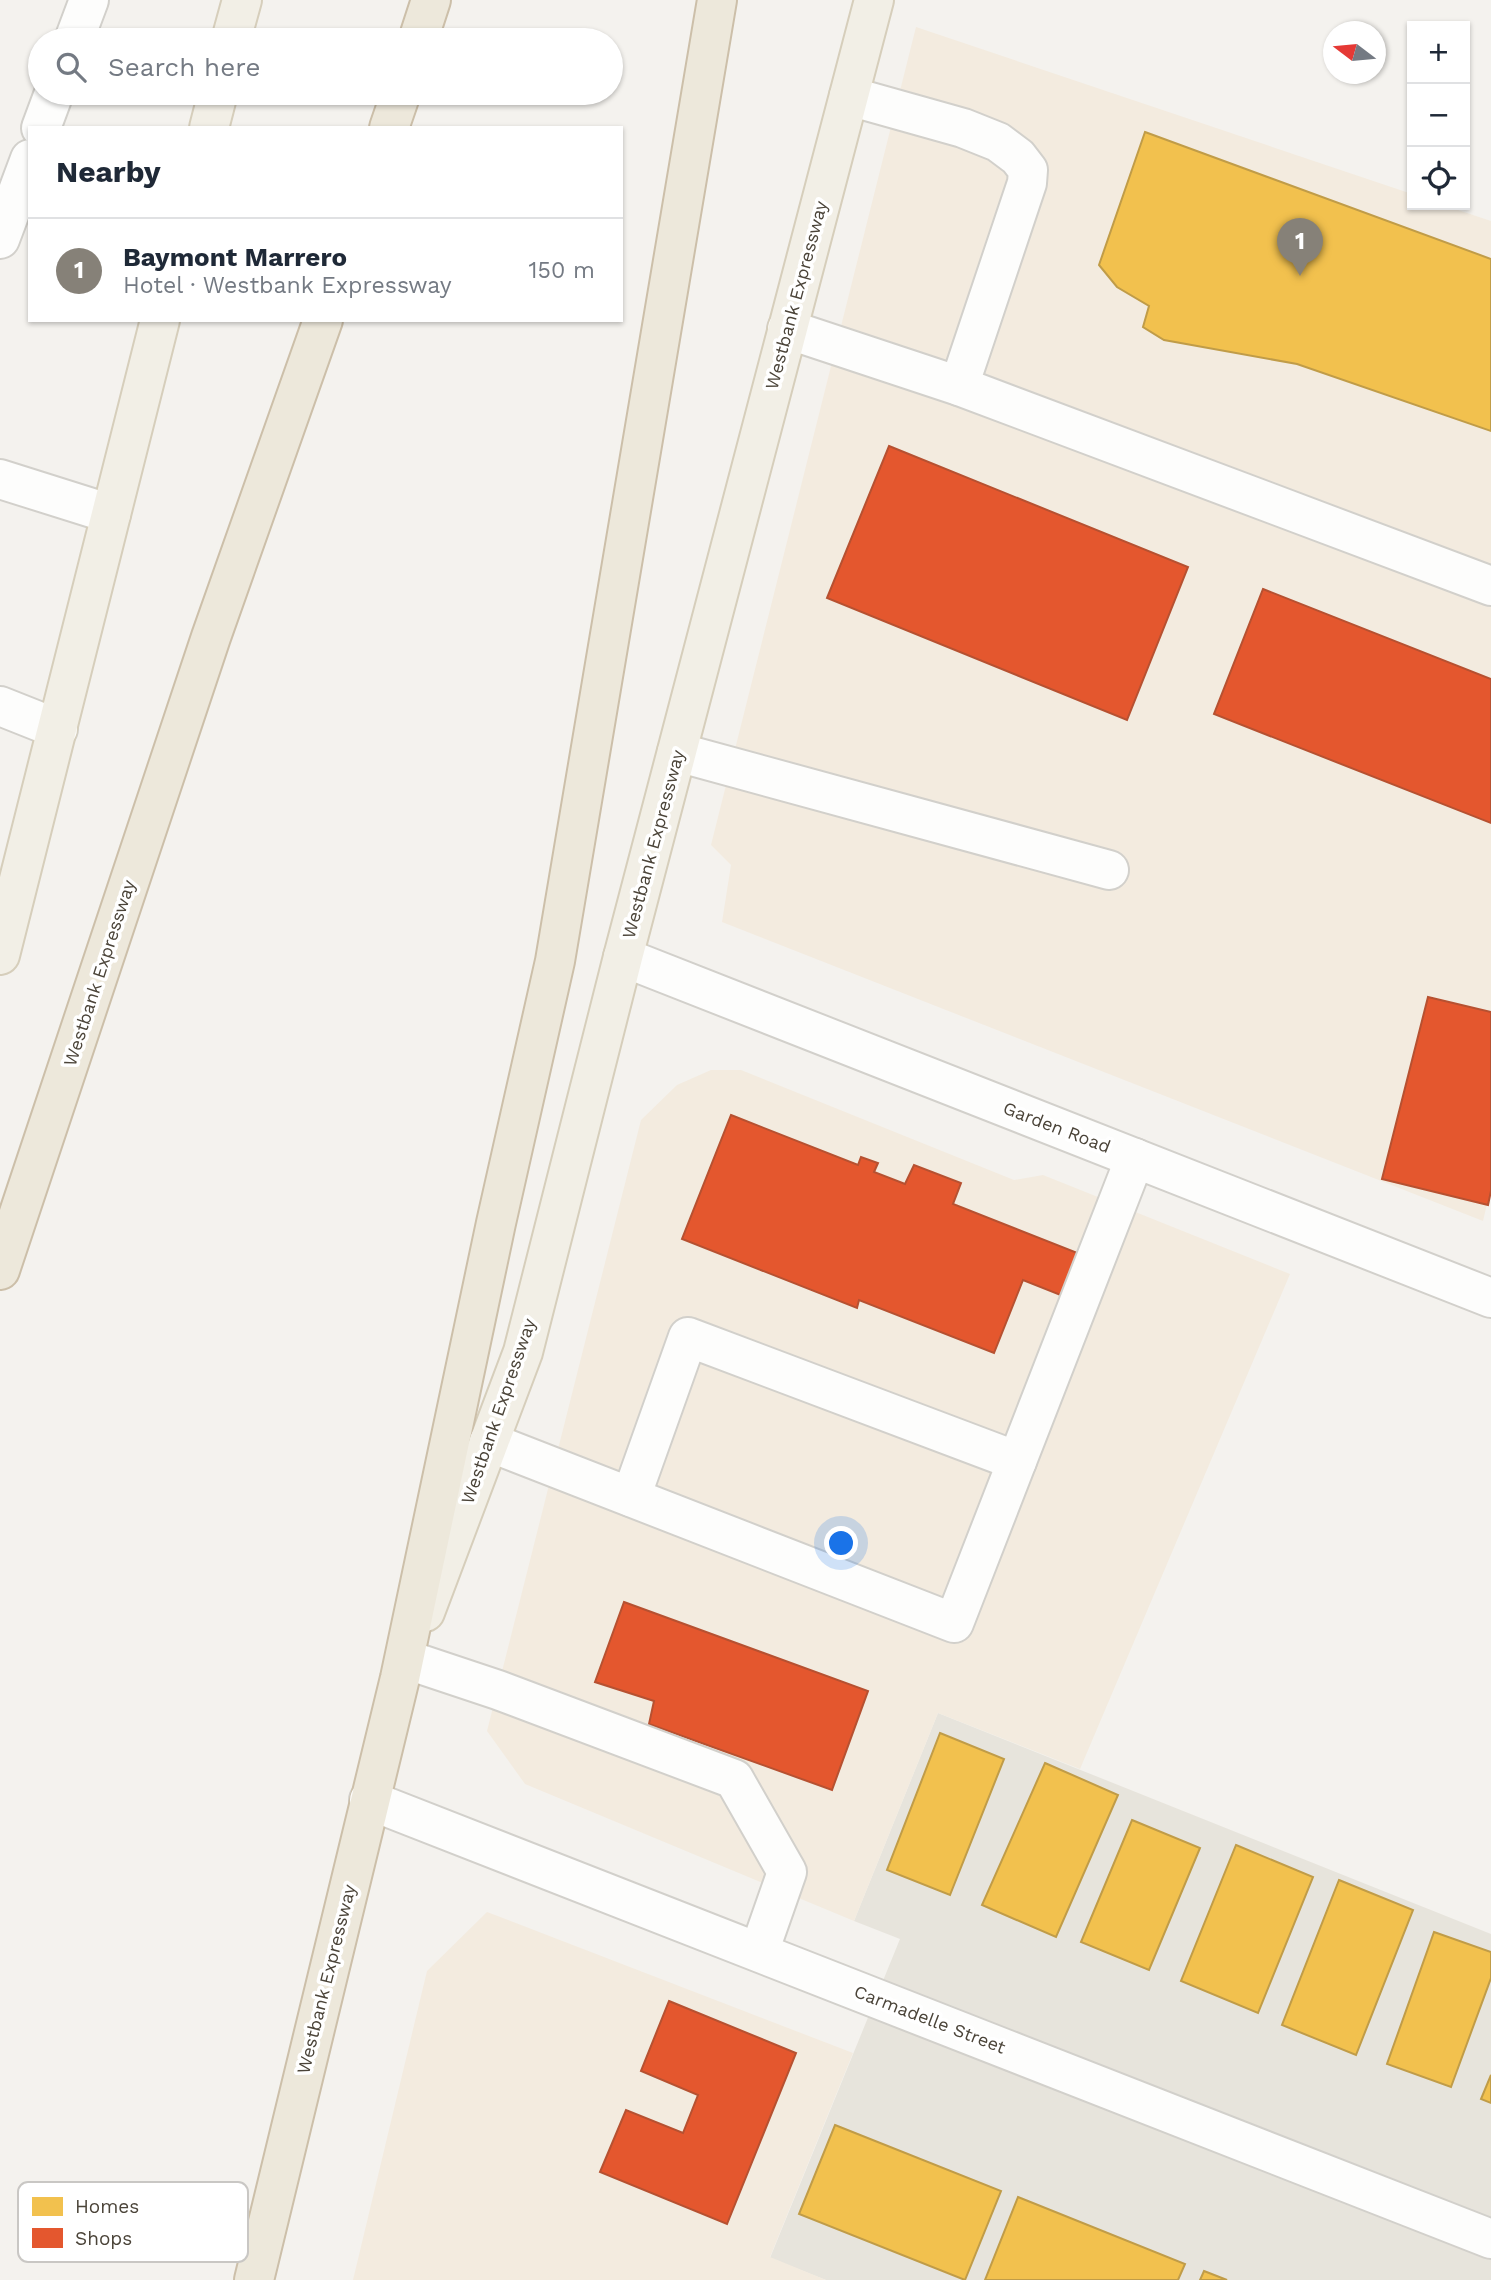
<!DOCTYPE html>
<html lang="en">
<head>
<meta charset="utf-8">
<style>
	body { margin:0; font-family:"Work Sans",sans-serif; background:#f6f6f7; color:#1f2937 }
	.controls { position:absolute; right:21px; top:21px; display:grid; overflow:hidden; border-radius:0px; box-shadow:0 2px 5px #0004 }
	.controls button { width:63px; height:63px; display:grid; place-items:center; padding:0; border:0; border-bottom:2px solid #e0e1e3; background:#fff; color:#1f2937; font:35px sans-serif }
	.compass { position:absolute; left:1323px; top:21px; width:63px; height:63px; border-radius:50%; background:#fff; box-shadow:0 2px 5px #0004; rotate:286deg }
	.you { position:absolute; left:842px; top:1544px; width:24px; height:24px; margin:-18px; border:5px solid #fff; border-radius:50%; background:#1a73e8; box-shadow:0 0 0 10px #1a73e833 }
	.badge { display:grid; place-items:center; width:46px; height:46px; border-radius:50%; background:#868178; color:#fff; font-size:23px; font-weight:700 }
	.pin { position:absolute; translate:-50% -58px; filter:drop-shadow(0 2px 4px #0008) }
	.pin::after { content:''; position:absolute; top:37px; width:24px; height:21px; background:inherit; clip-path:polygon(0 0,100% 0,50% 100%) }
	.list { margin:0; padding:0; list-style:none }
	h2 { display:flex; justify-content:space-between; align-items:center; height:91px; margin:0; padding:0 28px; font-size:30px }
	h2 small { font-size:23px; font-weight:400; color:#747a83 }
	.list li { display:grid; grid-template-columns:46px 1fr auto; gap:21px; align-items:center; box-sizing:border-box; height:105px; padding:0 28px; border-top:2px solid #e0e1e3 }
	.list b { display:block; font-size:26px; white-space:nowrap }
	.list p { margin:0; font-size:23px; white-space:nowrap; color:#747a83 }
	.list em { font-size:23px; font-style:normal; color:#747a83 }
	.icon { flex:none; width:38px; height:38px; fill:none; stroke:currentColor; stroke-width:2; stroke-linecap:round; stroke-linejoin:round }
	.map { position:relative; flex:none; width:1491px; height:2280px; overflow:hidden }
	.search { position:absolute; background:#fff; box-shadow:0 2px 5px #0004; left:28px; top:28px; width:595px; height:77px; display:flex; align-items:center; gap:18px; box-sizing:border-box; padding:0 24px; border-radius:38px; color:#747a83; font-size:26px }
	.panel { position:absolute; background:#fff; box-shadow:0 2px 5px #0004; left:28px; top:126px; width:595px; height:196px; border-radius:0px }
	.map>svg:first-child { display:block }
	.residential { fill:#e7e4dc }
	.commercial { fill:#f3ebdf }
	.homes { fill:#f2c14e; stroke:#c09c48; stroke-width:2 }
	.shops { fill:#e4572e; stroke:#b65131; stroke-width:2 }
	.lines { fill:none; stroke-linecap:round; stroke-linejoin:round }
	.minor-casing { stroke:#d2d0cb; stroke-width:42 }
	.major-casing { stroke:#d6cebb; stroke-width:42 }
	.highway-casing { stroke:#ccbfa9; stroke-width:42 }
	.minor { stroke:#fdfdfc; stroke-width:38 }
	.major { stroke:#f2efe6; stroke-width:38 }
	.highway { stroke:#ede8db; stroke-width:38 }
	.labels { text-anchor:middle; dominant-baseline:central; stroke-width:7; stroke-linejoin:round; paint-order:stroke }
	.street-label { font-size:18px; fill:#4b4439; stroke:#fff }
	.key { fill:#fff; stroke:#c9c7c4; stroke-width:2 }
	.key-label { font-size:19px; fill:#4b4439 }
</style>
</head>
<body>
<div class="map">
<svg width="1491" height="2280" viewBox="0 0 1491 2280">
	<rect width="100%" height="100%" fill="#f4f2ee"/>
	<polygon class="residential" points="938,1713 1491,1934 1491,2280 826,2280 770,2258 900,1939 854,1921"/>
	<g class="commercial">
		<polygon points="916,27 1412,194 1412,205 1443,205 1491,221 1491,1187 1483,1221 722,922 731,865 711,845"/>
		<polygon points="711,1070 741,1070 1014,1180 1043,1175 1290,1274 1080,1769 938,1713 854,1921 525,1784 487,1731 641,1120 677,1085"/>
		<polygon points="487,1912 853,2053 770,2257 826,2280 353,2280 427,1971"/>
	</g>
	<g class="homes">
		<polygon points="1145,132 1491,259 1491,431 1297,364 1164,340 1143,327 1149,306 1117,287 1099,265"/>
		<polygon points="940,1733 1004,1759 950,1895 887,1870"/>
		<polygon points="1045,1763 1118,1795 1056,1937 982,1905"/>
		<polygon points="1132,1820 1200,1848 1149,1970 1081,1942"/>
		<polygon points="1236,1845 1313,1877 1258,2013 1181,1981"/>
		<polygon points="1339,1880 1413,1910 1356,2055 1282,2025"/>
		<polygon points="1434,1932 1491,1952 1491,1978 1451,2087 1387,2064"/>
		<polygon points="1491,2075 1491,2103 1481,2099"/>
		<polygon points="835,2125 1001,2191 965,2280 799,2214"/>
		<polygon points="1018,2197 1185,2264 1178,2280 985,2280"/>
		<polygon points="1204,2271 1227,2280 1200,2280"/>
	</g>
	<g class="shops">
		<polygon points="889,446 1188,567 1127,720 827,598"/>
		<polygon points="1263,589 1491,679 1491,823 1214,714"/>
		<polygon points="1428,997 1491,1012 1491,1191 1488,1205 1382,1179"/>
		<polygon points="731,1115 858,1165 861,1157 878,1163 874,1172 905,1184 914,1165 961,1183 953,1204 1080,1254 1063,1296 1023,1280 994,1353 859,1300 857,1308 682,1239"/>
		<polygon points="624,1602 868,1691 832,1790 649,1724 654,1701 595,1682"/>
		<polygon points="669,2001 796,2053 727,2224 600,2172 626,2110 683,2133 698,2095 641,2071"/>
	</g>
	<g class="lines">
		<g class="minor-casing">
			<g id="minor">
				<polyline points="74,40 89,0"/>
				<polyline points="849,96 963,128 998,142 1018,157 1028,170 1027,183 959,386"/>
				<polyline points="41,128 54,93"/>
				<polyline points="0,239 30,159"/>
				<polyline points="787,329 959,386 1491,586"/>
				<polyline points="0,479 111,514"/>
				<polyline points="0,706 58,729"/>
				<polyline points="677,752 1109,870"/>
				<polyline points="623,957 1491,1298"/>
				<polyline points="489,1442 954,1623 1135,1158"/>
				<polyline points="631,1497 688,1337 1017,1461"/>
				<polyline points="408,1660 498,1690 734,1779 787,1872 759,1952"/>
				<polyline points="369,1800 1491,2239"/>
			</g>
		</g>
		<g class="major-casing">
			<g id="major">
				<polyline points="231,40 242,0"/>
				<polyline points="209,128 218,93"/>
				<polyline points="0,955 160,320"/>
				<polyline points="425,1612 523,1352 623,957 874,0"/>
			</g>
		</g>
		<g class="highway-casing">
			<g id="highway">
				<polyline points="418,40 431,0"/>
				<polyline points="389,128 401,93"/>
				<polyline points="0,1270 211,637 323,320"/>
				<polyline points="254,2280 400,1678 496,1223 555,961 717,0"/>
			</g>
		</g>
		<use href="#minor" class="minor"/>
		<use href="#major" class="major"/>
		<use href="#highway" class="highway"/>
	</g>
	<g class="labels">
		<g class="street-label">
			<text transform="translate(796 295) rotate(-75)">Westbank Expressway</text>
			<text transform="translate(653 844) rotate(-75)">Westbank Expressway</text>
			<text transform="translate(99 973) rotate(-72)">Westbank Expressway</text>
			<text transform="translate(1057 1127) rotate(21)">Garden Road</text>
			<text transform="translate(498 1411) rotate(-71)">Westbank Expressway</text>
			<text transform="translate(326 1979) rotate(-76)">Westbank Expressway</text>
			<text transform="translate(930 2019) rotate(21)">Carmadelle Street</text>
		</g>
	</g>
	<rect x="18" y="2182" width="230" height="80" rx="10" class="key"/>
	<rect x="32" y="2197" width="31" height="19" fill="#f2c14e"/>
	<rect x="32" y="2228" width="31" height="20" fill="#e4572e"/>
	<g class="key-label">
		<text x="75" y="2213">Homes</text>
		<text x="75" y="2245">Shops</text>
	</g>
</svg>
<div class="controls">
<button>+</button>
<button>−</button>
<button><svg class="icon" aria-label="locate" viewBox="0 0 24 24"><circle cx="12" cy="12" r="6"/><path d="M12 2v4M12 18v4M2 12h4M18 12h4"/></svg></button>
</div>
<svg class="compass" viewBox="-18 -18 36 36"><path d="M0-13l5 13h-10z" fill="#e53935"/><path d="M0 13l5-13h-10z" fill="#747a83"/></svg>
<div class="you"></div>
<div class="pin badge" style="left:1300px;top:276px">1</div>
<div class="search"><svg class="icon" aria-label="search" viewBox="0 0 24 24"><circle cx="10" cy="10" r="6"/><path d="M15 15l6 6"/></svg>Search here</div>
<section class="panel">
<h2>Nearby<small></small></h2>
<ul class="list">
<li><span class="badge">1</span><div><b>Baymont Marrero</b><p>Hotel · Westbank Expressway</p></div><em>150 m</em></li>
</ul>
</section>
</div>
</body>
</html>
